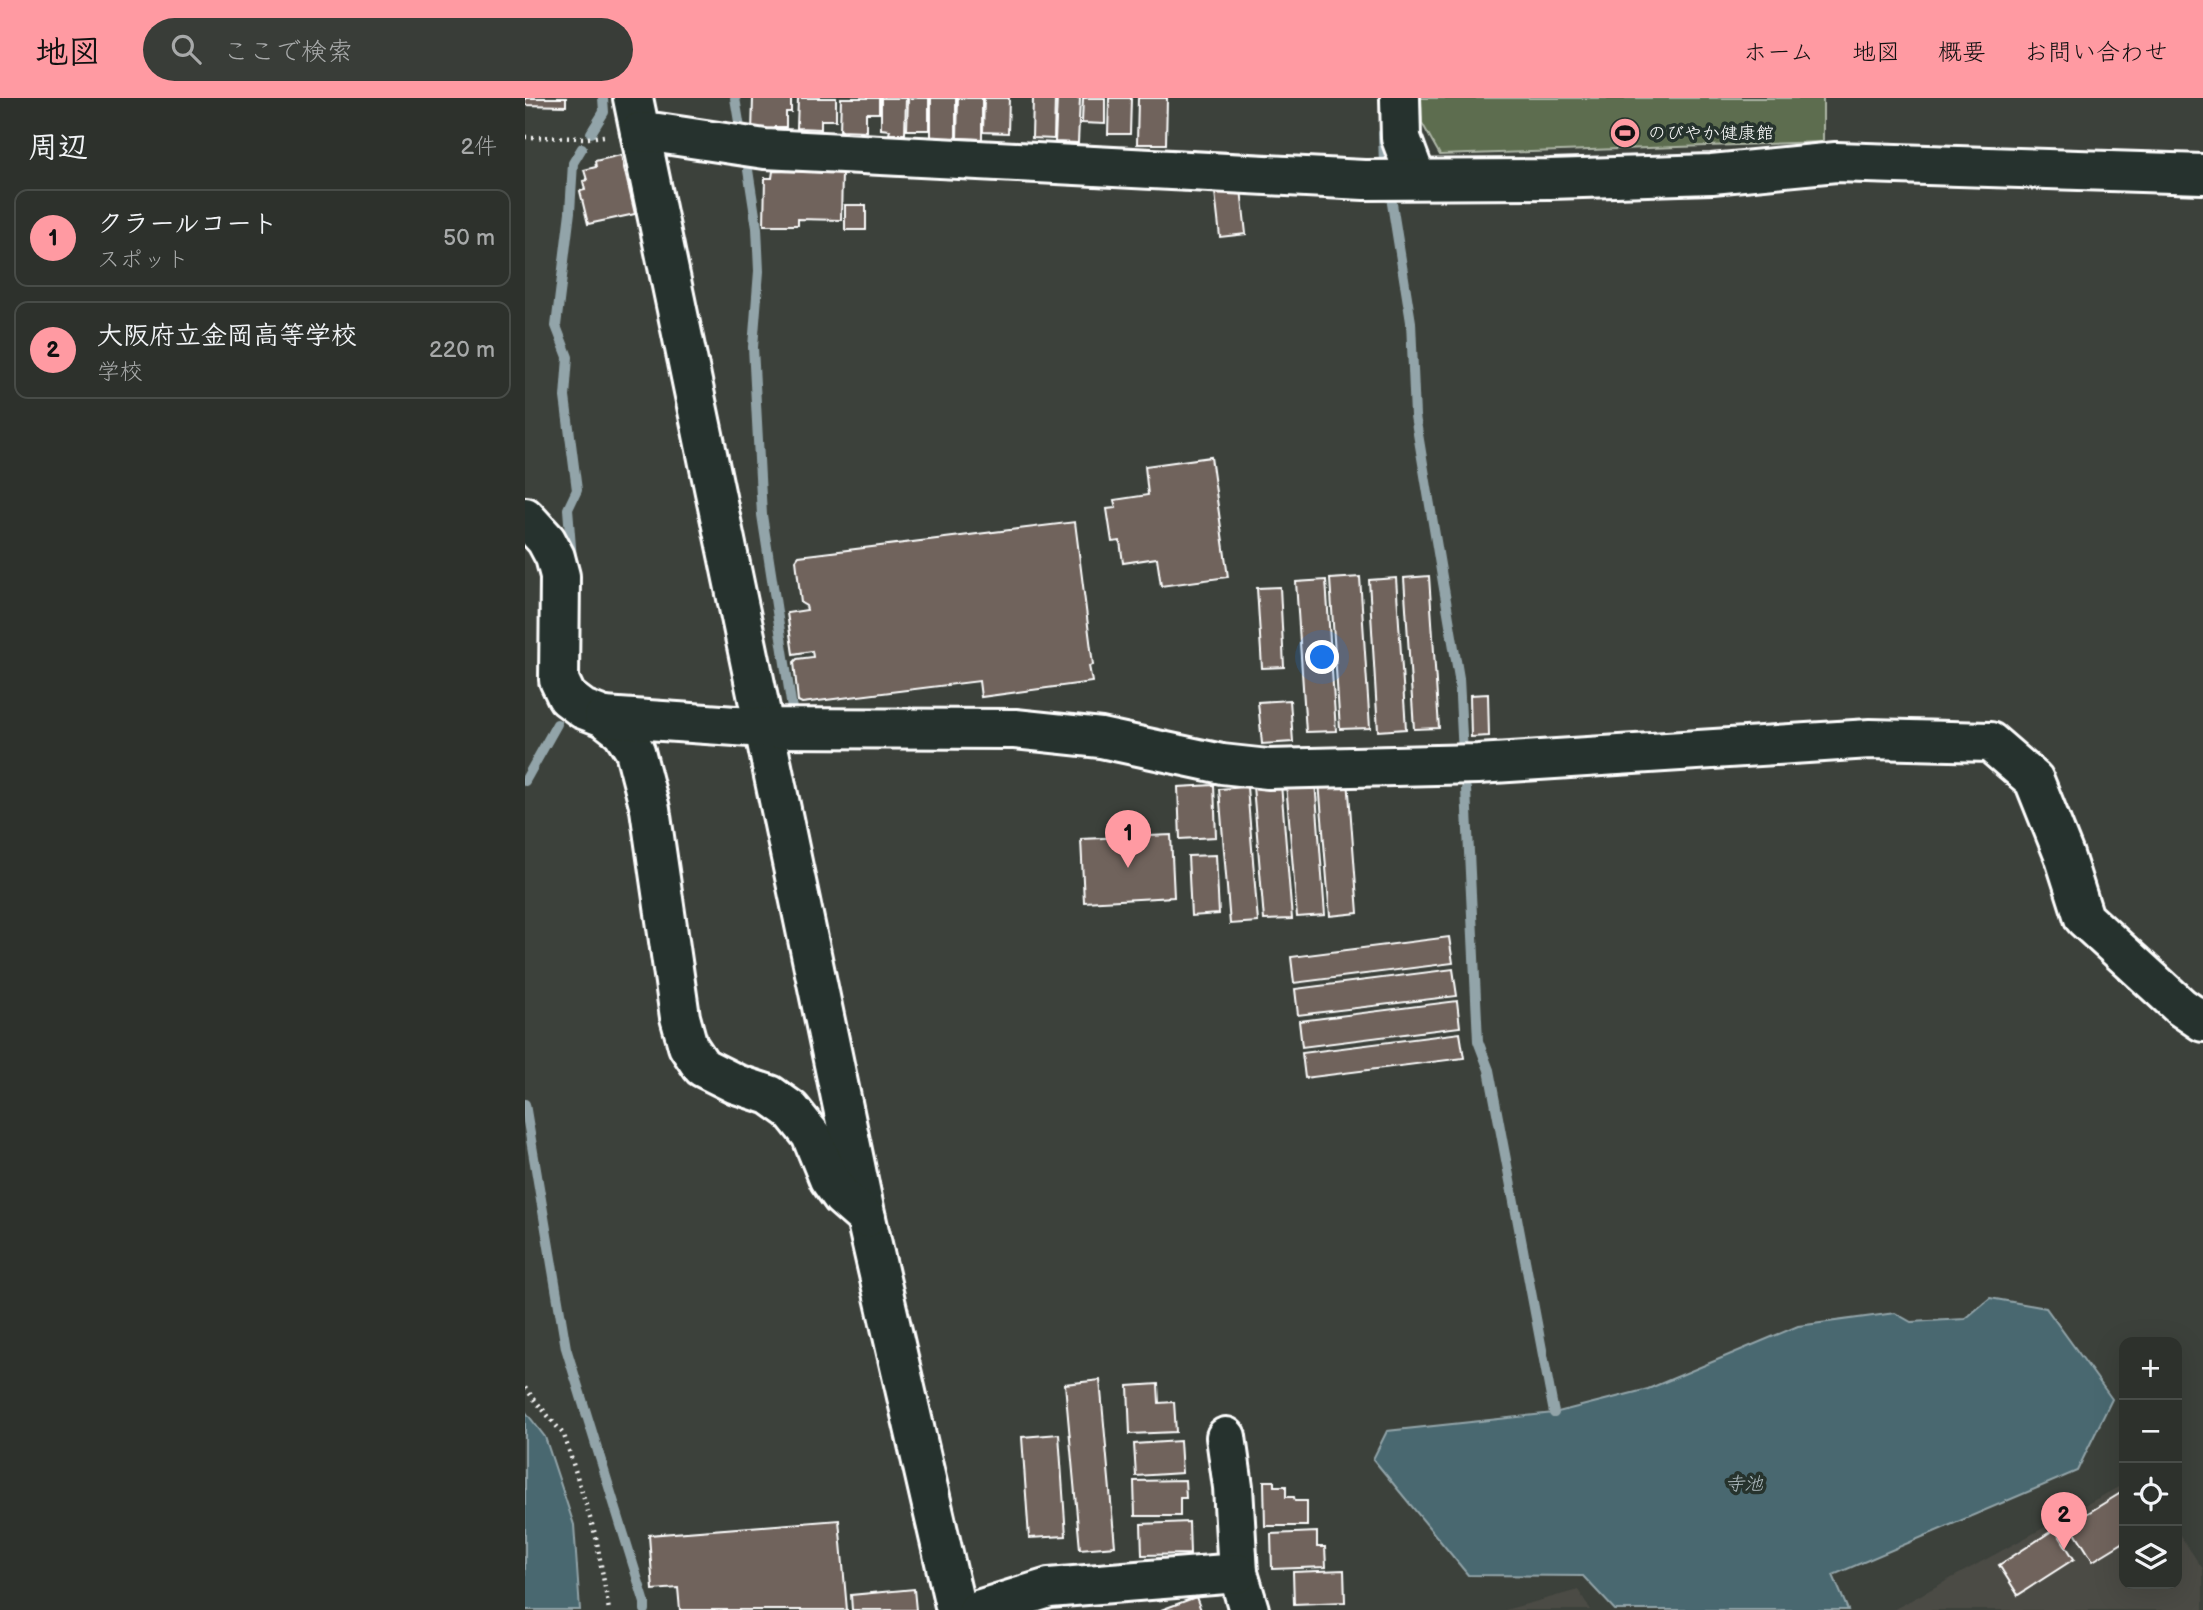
<!DOCTYPE html>
<html lang="ja">
<head>
<meta charset="utf-8">
<style>
	body { margin:0; font-family:"Balsamiq Sans","Klee One",sans-serif; background:#393d38; color:#f1f3f6 }
	.controls { position:absolute; right:21px; bottom:21px; display:grid; overflow:hidden; border-radius:14px; box-shadow:0 7px 28px #0002 }
	.controls button { width:63px; height:63px; display:grid; place-items:center; padding:0; border:0; border-bottom:2px solid #484c48; background:#2d312c; color:#f1f3f6; font:35px sans-serif }
	.you { position:absolute; left:798px; top:560px; width:24px; height:24px; margin:-18px; border:5px solid #fff; border-radius:50%; background:#1a73e8; box-shadow:0 0 0 10px #1a73e833 }
	.badge { display:grid; place-items:center; width:46px; height:46px; border-radius:50%; background:#ff9aa2; color:#111; font-size:23px; font-weight:700 }
	.pin { position:absolute; translate:-50% -58px; filter:drop-shadow(0 2px 4px #0008) }
	.pin::after { content:''; position:absolute; top:37px; width:24px; height:21px; background:inherit; clip-path:polygon(0 0,100% 0,50% 100%) }
	.list { margin:0; padding:0; list-style:none }
	h2 { display:flex; justify-content:space-between; align-items:center; height:91px; margin:0; padding:0 28px; font-size:30px }
	h2 small { font-size:23px; font-weight:400; color:#a7a9a9 }
	.list li { display:grid; grid-template-columns:46px 1fr auto; gap:21px; align-items:center; box-sizing:border-box; height:98px; margin:0 14px 14px; padding:0 14px; border:2px solid #484c48; border-radius:14px }
	.list b { display:block; font-size:26px; white-space:nowrap }
	.list p { margin:0; font-size:23px; white-space:nowrap; color:#a7a9a9 }
	.list em { font-size:23px; font-style:normal; color:#a7a9a9 }
	.icon { flex:none; width:38px; height:38px; fill:none; stroke:currentColor; stroke-width:2; stroke-linecap:round; stroke-linejoin:round }
	.map { position:relative; flex:none; width:1678px; height:1512px; overflow:hidden }
	header { display:flex; align-items:center; gap:42px; box-sizing:border-box; height:98px; padding:0 35px; background:#ff9aa2; color:#111 }
	header strong { font-size:33px }
	nav { display:flex; gap:38px; margin-inline-start:auto; font-size:24px }
	.search { width:490px; height:63px; background:#393d38; display:flex; align-items:center; gap:18px; box-sizing:border-box; padding:0 24px; border-radius:38px; color:#a7a9a9; font-size:26px }
	main { display:flex }
	aside { flex:1; background:#2d312c }
	.map>svg:first-child { display:block }
	.built { fill:#4b4b45 }
	.green { fill:#5d6d4f; stroke:#aeb6a7; stroke-width:2 }
	.water { fill:#4a6870; stroke:#92a4a9; stroke-width:2 }
	.lines { fill:none; stroke-linecap:round; stroke-linejoin:round }
	.stream { stroke:#92a4a9; stroke-width:10 }
	.building { fill:#6f635b; stroke:#fff; stroke-width:2 }
	.minor-casing { stroke:#fff; stroke-width:44 }
	.path { stroke:#fff; stroke-width:4.5; stroke-dasharray:2 5; stroke-linecap:butt }
	.minor { stroke:#26332d; stroke-width:38 }
	.labels { text-anchor:middle; dominant-baseline:central; stroke-width:7; stroke-linejoin:round; paint-order:stroke }
	.poi-label { font-size:18px; fill:#fff; stroke:#26332d; text-anchor:start }
	.water-label { font-size:19px; font-style:italic; fill:#aebbbf; stroke:#26332d }
</style>
</head>
<body>
<header>
<strong>地図</strong>
<div class="search"><svg class="icon" aria-label="search" viewBox="0 0 24 24"><circle cx="10" cy="10" r="6"/><path d="M15 15l6 6"/></svg>ここで検索</div>
<nav><a>ホーム</a><a>地図</a><a>概要</a><a>お問い合わせ</a></nav>
</header>
<main>
<aside>
<h2>周辺<small>2件</small></h2>
<ul class="list">
<li><span class="badge">1</span><div><b>クラールコート</b><p>スポット</p></div><em>50 m</em></li>
<li><span class="badge">2</span><div><b>大阪府立金岡高等学校</b><p>学校</p></div><em>220 m</em></li>
</ul>
</aside>
<div class="map">
<svg width="1678" height="1512" viewBox="0 0 1678 1512">
	<rect width="100%" height="100%" fill="#3c413b"/>
	<filter id="ink" filterUnits="userSpaceOnUse"><feTurbulence type="fractalNoise" baseFrequency=".0143" numOctaves="2"/><feDisplacementMap in="SourceGraphic" scale="14" xChannelSelector="R" yChannelSelector="G"/><feConvolveMatrix kernelMatrix="1 2 1 2 8 2 1 2 1" color-interpolation-filters="sRGB"/></filter>
	<g filter="url(#ink)">
		<g class="built">
			<polygon points="1599,1386 1599,1486 1652,1486 1652,1433 1678,1471 1678,1512 1368,1512"/>
			<polygon points="1053,1492 1066,1512 980,1512"/>
		</g>
		<polygon class="green" points="896,0 1298,0 1298,44 915,57 897,25"/>
		<g class="water">
			<polygon points="1465,1200 1521,1210 1587,1301 1552,1373 1308,1477 1323,1512 1090,1512 1058,1478 943,1477 848,1361 862,1333 1029,1315 1123,1291 1273,1228 1370,1215 1386,1224 1440,1221"/>
			<polygon points="0,1313 20,1339 49,1427 55,1512 0,1512"/>
		</g>
		<g class="lines">
			<g class="stream">
				<polyline points="210,0 215,30"/>
				<polyline points="66,35 79,14 78,0"/>
				<polyline points="858,35 859,67"/>
				<polyline points="223,72 232,130 234,173 228,249 237,417 268,617"/>
				<polyline points="865,93 886,224 890,318 934,580 938,657"/>
				<polyline points="47,462 43,411 52,392 40,299 43,259 31,228 45,114 48,65 57,50"/>
				<polyline points="0,683 32,626"/>
				<polyline points="941,691 953,943 964,972 1029,1315"/>
				<polyline points="0,1006 41,1250 120,1505 120,1512"/>
			</g>
		</g>
		<g class="building">
			<polygon points="0,0 41,0 41,8 0,7"/>
			<polygon points="228,0 266,0 266,14 261,14 261,29 250,29 250,35 227,35"/>
			<polygon points="273,0 311,0 311,22 296,22 296,31 272,30"/>
			<polygon points="316,0 354,0 354,15 341,15 341,33 315,32"/>
			<polygon points="356,0 381,0 380,36 364,36 365,32 356,31"/>
			<polygon points="383,0 404,0 404,32 382,32"/>
			<polygon points="406,0 431,0 431,42 406,41"/>
			<polygon points="433,0 457,0 457,41 432,40"/>
			<polygon points="459,0 484,0 483,35 458,34"/>
			<polygon points="508,0 530,0 529,41 507,40"/>
			<polygon points="532,0 555,0 553,45 530,44"/>
			<polygon points="558,0 580,0 580,26 557,25"/>
			<polygon points="584,0 606,0 605,36 583,36"/>
			<polygon points="613,0 642,0 641,46 612,46"/>
			<polygon points="96,57 110,116 63,126 55,93 60,92 58,83 62,82 59,72 71,69 70,63"/>
			<polygon points="248,73 317,74 316,122 273,121 273,127 239,127 240,80 247,80"/>
			<polygon points="716,91 721,136 695,139 690,94"/>
			<rect x="320" y="107" width="21" height="25"/>
			<polygon points="686,359 703,479 636,488 632,460 598,465 595,443 587,444 582,411 591,410 589,402 623,397 620,368"/>
			<polygon points="550,424 568,567 564,568 567,584 456,599 454,583 277,605 273,603 269,564 272,561 288,559 287,553 268,556 262,515 282,512 281,508 276,505 271,462 274,458"/>
			<polygon points="904,478 914,630 889,631 879,480"/>
			<polygon points="835,479 845,630 815,631 805,481"/>
			<polygon points="871,480 881,631 853,633 844,482"/>
			<polygon points="801,482 811,633 781,634 771,484"/>
			<polygon points="755,489 759,569 737,570 732,490"/>
			<polygon points="963,596 964,638 946,639 945,597"/>
			<polygon points="765,602 768,644 737,646 733,604"/>
			<polygon points="823,681 833,815 805,818 794,684"/>
			<polygon points="790,683 800,817 772,819 761,685"/>
			<polygon points="756,686 767,821 739,822 728,688"/>
			<polygon points="689,687 691,739 655,741 653,689"/>
			<polygon points="722,689 733,824 705,826 694,691"/>
			<polygon points="646,737 649,799 559,804 556,741"/>
			<polygon points="691,757 694,816 666,818 663,758"/>
			<polygon points="924,839 928,865 769,885 766,859"/>
			<polygon points="928,871 932,898 773,917 770,891"/>
			<polygon points="932,903 935,929 777,949 774,923"/>
			<polygon points="935,935 939,960 780,980 777,955"/>
			<polygon points="575,1282 590,1448 555,1451 540,1286"/>
			<polygon points="633,1286 634,1305 649,1304 651,1334 605,1336 603,1288"/>
			<polygon points="534,1336 541,1438 504,1440 497,1339"/>
			<polygon points="655,1343 657,1375 611,1378 609,1346"/>
			<polygon points="660,1382 661,1400 655,1400 655,1418 610,1418 609,1383"/>
			<polygon points="739,1383 749,1383 749,1388 761,1388 761,1399 769,1399 770,1403 782,1403 782,1428 740,1428"/>
			<polygon points="1599,1393 1599,1444 1568,1463 1545,1426"/>
			<polygon points="314,1422 322,1512 155,1512 153,1490 128,1492 124,1437"/>
			<polygon points="664,1424 665,1456 617,1457 616,1426"/>
			<polygon points="1530,1431 1549,1461 1493,1497 1474,1467"/>
			<polygon points="792,1434 792,1449 800,1449 801,1469 747,1471 746,1436"/>
			<polygon points="819,1472 820,1504 769,1506 768,1474"/>
			<polygon points="389,1491 391,1512 327,1512 326,1497"/>
			<polygon points="671,1499 676,1512 636,1512"/>
		</g>
		<g class="lines">
			<g class="minor-casing">
				<g id="minor">
					<polyline points="108,0 341,1120 431,1512"/>
					<polyline points="875,0 876,40 891,80"/>
					<polyline points="115,34 133,35 240,51 839,82 1025,81 1187,76 1311,64 1678,76"/>
					<polyline points="0,419 21,442 30,459 35,478 34,582 42,599 58,611 79,619 97,633 110,653 125,711 155,919 163,948 177,969 211,986 245,997 266,1012 286,1037 304,1081 317,1099 341,1120"/>
					<polyline points="79,619 240,630 490,631 576,640 697,666 743,671 953,666 1345,641 1465,644 1509,682 1539,757 1559,820 1656,909 1678,924"/>
					<polyline points="701,1339 708,1389 713,1475 724,1512"/>
					<polyline points="453,1512 524,1490 713,1475"/>
				</g>
			</g>
			<g class="path">
				<polyline points="0,39 63,40 79,38"/>
				<polyline points="0,1290 39,1337 71,1439 84,1512"/>
			</g>
			<use href="#minor" class="minor"/>
		</g>
	</g>
	<defs>
		<g id="stadium-disc" transform="scale(1.575)"><circle r="9.5" fill="#ff9aa2" stroke="#26332d"/><path d="M0-5a6.5 5 0 1 0 0 10a6.5 5 0 1 0 0-10ZM-3.5-1.8h7v3.6h-7Z" fill="#111"/></g>
	</defs>
	<g fill-rule="evenodd">
		<use href="#stadium-disc" x="1100" y="35"/>
	</g>
	<g class="labels">
		<g class="poi-label">
			<text x="1123" y="35">のびやか健康館</text>
		</g>
		<g class="water-label">
			<text x="1219" y="1386">寺池</text>
		</g>
	</g>
</svg>
<div class="controls">
<button>+</button>
<button>−</button>
<button><svg class="icon" aria-label="locate" viewBox="0 0 24 24"><circle cx="12" cy="12" r="6"/><path d="M12 2v4M12 18v4M2 12h4M18 12h4"/></svg></button>
<button><svg class="icon" aria-label="layers" viewBox="0 0 24 24"><path d="M12 4l9 5-9 5-9-5zM3 14l9 5 9-5"/></svg></button>
</div>
<div class="you"></div>
<div class="pin badge" style="left:603px;top:770px">1</div>
<div class="pin badge" style="left:1539px;top:1452px">2</div>
</div>
</main>
</body>
</html>
